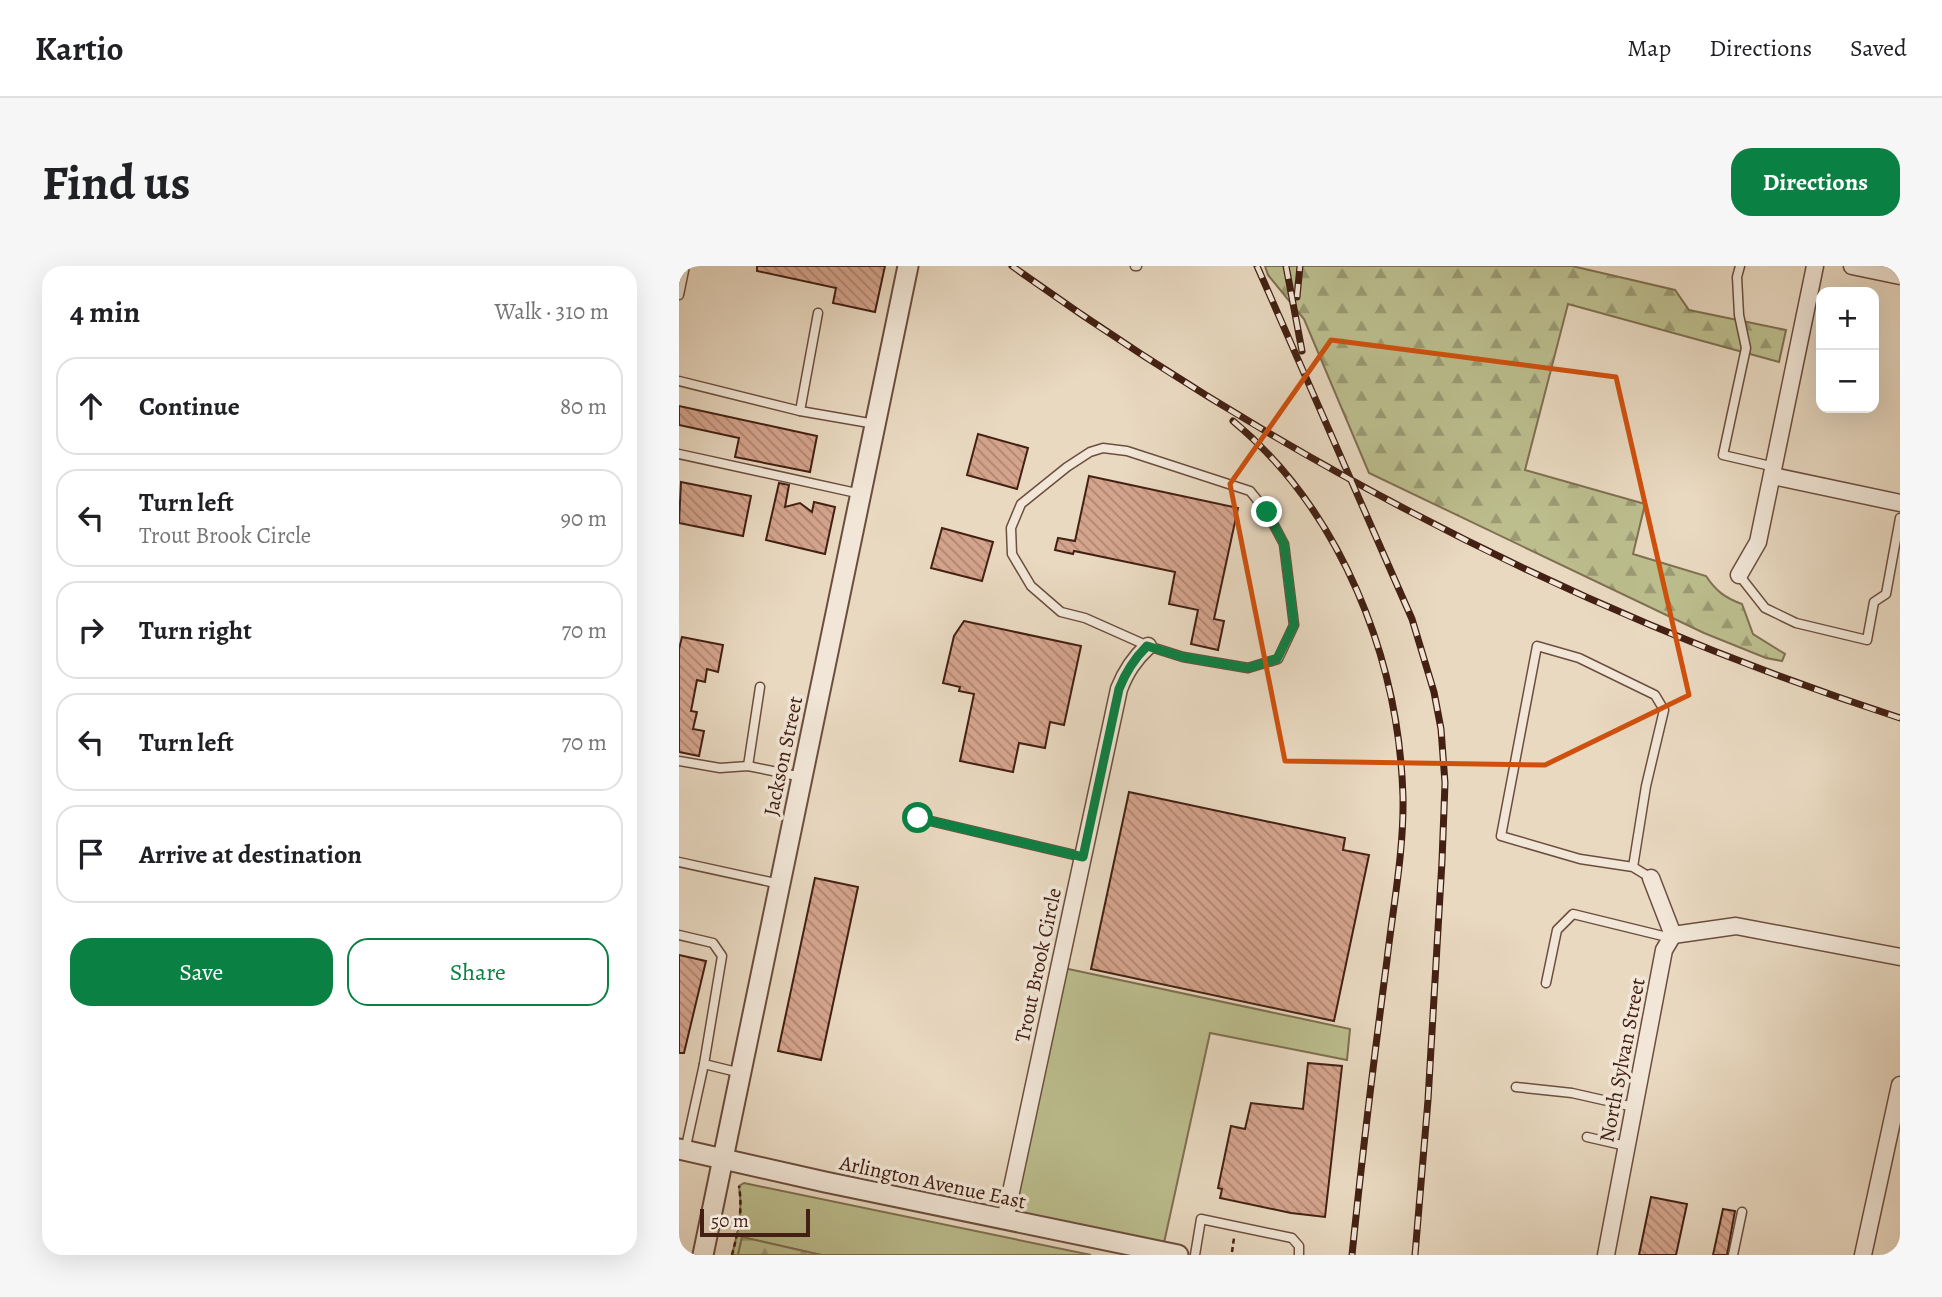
<!DOCTYPE html>
<html lang="en">
<head>
<meta charset="utf-8">
<style>
	body { margin:0; font-family:Alegreya,serif; background:#f6f6f6; color:#202124 }
	.controls { position:absolute; right:21px; top:21px; display:grid; overflow:hidden; border-radius:14px; box-shadow:0 7px 28px #0002 }
	.controls button { width:63px; height:63px; display:grid; place-items:center; padding:0; border:0; border-bottom:2px solid #e0e0e0; background:#fff; color:#202124; font:35px sans-serif }
	.scale { position:absolute; left:21px; bottom:18px; width:110px; box-sizing:border-box; padding-left:7px; border:4px solid #432013; border-top:0; font-size:19px; line-height:24px; white-space:nowrap; color:#432013; -webkit-text-stroke:5px #f1e6d7; paint-order:stroke }
	.stop { position:absolute; width:21px; height:21px; margin:-16px; border:5px solid #0b8043; border-radius:50%; background:#fff }
	.stop.end { background:#0b8043; border-color:#fff; box-shadow:0 2px 7px #0008 }
	.list { margin:0; padding:0; list-style:none }
	h2 { display:flex; justify-content:space-between; align-items:center; height:91px; margin:0; padding:0 28px; font-size:30px }
	h2 small { font-size:23px; font-weight:400; color:#757577 }
	.list li { display:grid; grid-template-columns:46px 1fr auto; gap:21px; align-items:center; box-sizing:border-box; height:98px; margin:0 14px 14px; padding:0 14px; border:2px solid #e0e0e0; border-radius:21px }
	.list b { display:block; font-size:26px; white-space:nowrap }
	.list p { margin:0; font-size:23px; white-space:nowrap; color:#757577 }
	.list em { font-size:23px; font-style:normal; color:#757577 }
	.actions { display:flex; gap:14px; padding:21px 28px }
	.actions a { flex:1; padding:16px 0; border:2px solid #0b8043; border-radius:21px; text-align:center; font-size:24px; color:#0b8043 }
	.actions .main { background:#0b8043; color:#fff }
	.icon { flex:none; width:38px; height:38px; fill:none; stroke:currentColor; stroke-width:2; stroke-linecap:round; stroke-linejoin:round }
	.map { position:relative; flex:none; width:1221px; height:989px; overflow:hidden; border-radius:21px }
	header { display:flex; align-items:center; gap:42px; box-sizing:border-box; height:98px; padding:0 35px; background:#fff; border-bottom:2px solid #e0e0e0 }
	header strong { font-size:33px }
	nav { display:flex; gap:38px; margin-inline-start:auto; font-size:24px }
	.intro { display:flex; align-items:center; justify-content:space-between; box-sizing:border-box; height:168px; padding:0 42px }
	h1 { margin:0; font-size:49px }
	.button { padding:18px 32px; border-radius:21px; background:#0b8043; color:#fff; font-size:24px; font-weight:700 }
	main { display:flex; gap:42px; padding:0 42px }
	aside { flex:1; background:#fff; border-radius:21px; box-shadow:0 7px 28px #0002 }
	.map>svg:first-child { display:block }
	.green { fill:#bcbe8e; stroke:#806f50; stroke-width:2 }
	.forest { fill:url(#forest-firs); stroke:#806f50; stroke-width:2 }
	.building { fill:url(#building-back-hatch); stroke:#432013; stroke-width:2 }
	.lines { fill:none; stroke-linecap:round; stroke-linejoin:round }
	.service-casing { stroke:#6c4e3e; stroke-width:11 }
	.minor-casing { stroke:#6c4e3e; stroke-width:19 }
	.tertiary-casing { stroke:#6c4e3e; stroke-width:23 }
	.path { stroke:#432013; stroke-width:2.5; stroke-dasharray:5 3.5; stroke-linecap:butt }
	.service { stroke:#f1e6d7; stroke-width:8 }
	.minor { stroke:#f1e6d7; stroke-width:16 }
	.tertiary { stroke:#f1e6d7; stroke-width:19 }
	.rail-casing { stroke:#432013; stroke-width:7 }
	.rail { stroke:#f1e6d7; stroke-width:4.5; stroke-dasharray:13; stroke-linecap:butt }
	.route { stroke:#0b8043; stroke-width:9 }
	.marked { fill:none; stroke:#cf500d; stroke-width:5; stroke-linejoin:round }
	.labels { text-anchor:middle; dominant-baseline:central; stroke-width:7; stroke-linejoin:round; paint-order:stroke }
	.street-label { font-size:21px; fill:#432013; stroke:#f1e6d7 }
</style>
</head>
<body>
<header>
<strong>Kartio</strong>
<nav><a>Map</a><a>Directions</a><a>Saved</a></nav>
</header>
<div class="intro"><h1>Find us</h1><a class="button">Directions</a></div>
<main>
<aside>
<h2>4 min<small>Walk · 310 m</small></h2>
<ul class="list">
<li><svg class="icon" aria-label="ahead" viewBox="0 0 24 24"><path d="M12 20V5M6 11l6-6 6 6"/></svg><div><b>Continue</b></div><em>80 m</em></li>
<li><svg class="icon" aria-label="left" viewBox="0 0 24 24"><path d="M17 20v-9H6M10 6l-5 5 5 5"/></svg><div><b>Turn left</b><p>Trout Brook Circle</p></div><em>90 m</em></li>
<li><svg class="icon" aria-label="right" viewBox="0 0 24 24"><path d="M7 20v-9h11M14 6l5 5-5 5"/></svg><div><b>Turn right</b></div><em>70 m</em></li>
<li><svg class="icon" aria-label="left" viewBox="0 0 24 24"><path d="M17 20v-9H6M10 6l-5 5 5 5"/></svg><div><b>Turn left</b></div><em>70 m</em></li>
<li><svg class="icon" aria-label="arrive" viewBox="0 0 24 24"><path d="M6 21V4h12l-3 4 3 4H6"/></svg><div><b>Arrive at destination</b></div></li>
</ul>
<div class="actions"><a class="main">Save</a><a>Share</a></div>
</aside>
<div class="map">
<svg width="1221" height="989" viewBox="0 0 1221 989">
	<defs>
		<pattern id="forest-firs" width="22" height="20" patternUnits="userSpaceOnUse" patternTransform="scale(1.75)"><rect width="22" height="20" fill="#bcbe8e"/><path d="M5 1l3.5 6h-7zM16 11l3.5 6h-7z" fill="#9a9a73"/></pattern>
		<pattern id="building-back-hatch" width="6" height="6" patternUnits="userSpaceOnUse" patternTransform="scale(1.75)"><rect width="6" height="6" fill="#d5a48d"/><path d="M-1 5l2 2M0 0l6 6M5-1l2 2" fill="none" stroke="#ae8572"/></pattern>
	</defs>
	<rect width="100%" height="100%" fill="#e9d9c1"/>
	<filter id="stains"><feTurbulence type="fractalNoise" baseFrequency=".00286" numOctaves="4"/><feColorMatrix values="0 0 0 0 .2 0 0 0 0 .09 0 0 0 0 .02 0 0 0 .5 -.17"/></filter>
	<radialGradient id="worn" r=".72"><stop offset=".6" stop-color="#630" stop-opacity="0"/><stop offset="1" stop-color="#630" stop-opacity=".3"/></radialGradient>
	<g class="green">
		<polygon points="380,701 671,763 668,794 531,767 483,986 326,954"/>
		<path d="M65 917 412 989H142L63 971 59 989H53C59 966 64 945 60 920Z"/>
	</g>
	<g class="forest">
		<path d="M586 0H893L996 24 1010 44 1107 64 1100 96 889 38 846 204 966 238 954 288 1027 310C1037 325 1046 332 1063 338L1074 368 1106 388 1103 395 1087 392 1025 367 690 207 625 53 589 9Z"/>
		<polygon points="63,971 142,989 59,989"/>
	</g>
	<g class="building">
		<polygon points="78,0 206,0 196,46 154,37 157,22 78,5"/>
		<polygon points="0,140 138,170 131,206 56,191 60,172 0,159"/>
		<polygon points="299,168 349,182 338,223 288,209"/>
		<polygon points="410,210 559,242 535,353 545,355 539,384 512,378 519,344 490,338 496,306 395,285 394,288 376,284 379,272 396,275"/>
		<polygon points="2,216 72,230 64,270 0,257"/>
		<polygon points="100,217 110,219 106,241 121,237 133,246 135,236 156,241 146,288 87,274"/>
		<polygon points="263,262 314,276 303,315 252,302"/>
		<polygon points="285,355 402,380 385,459 371,456 366,482 340,477 334,506 281,495 295,428 280,425 281,421 264,417 275,370"/>
		<polygon points="3,371 44,379 39,406 28,403 26,416 18,414 12,445 18,446 14,463 25,465 20,490 0,486 0,383"/>
		<polygon points="450,526 666,572 664,584 690,589 655,755 412,703"/>
		<polygon points="136,612 179,621 142,794 99,785"/>
		<polygon points="0,689 27,695 5,787 0,787"/>
		<polygon points="629,797 663,800 646,951 612,947 541,932 543,923 539,922 552,860 566,863 572,837 624,843"/>
		<polygon points="972,931 1008,938 997,989 960,989"/>
		<polygon points="1044,943 1056,945 1048,989 1034,989"/>
	</g>
	<g class="lines">
		<g class="service-casing">
			<g id="service">
				<polyline points="456,0 458,0"/>
				<polyline points="1061,0 1058,11 1060,49 1067,82 1044,189 1096,201"/>
				<polyline points="0,29 6,0"/>
				<polyline points="139,47 121,145 196,158"/>
				<polyline points="0,115 121,145"/>
				<polygon points="424,182 448,185 571,225 588,246 605,278 615,359 599,393 569,402 504,391 469,380 406,352 382,346 352,320 333,288 332,262 342,238 388,201 411,186"/>
				<polyline points="0,188 182,228"/>
				<polyline points="1060,309 1086,342 1117,357 1188,374 1195,336 1207,328 1221,252"/>
				<polyline points="0,495 41,502 69,500 123,511"/>
				<polyline points="69,500 81,421"/>
				<polyline points="239,552 404,591"/>
				<polyline points="0,596 101,618"/>
				<polyline points="954,601 967,520 985,444 976,429 900,392 858,380 822,570 901,593 954,601 972,612"/>
				<polyline points="0,669 34,677 43,690 25,798 6,885"/>
				<polyline points="867,717 878,664 894,648 992,672"/>
				<polyline points="25,798 62,807"/>
				<polyline points="837,821 893,827 955,841"/>
				<polyline points="908,871 947,880"/>
				<polyline points="516,989 522,953 613,972 620,980 620,989"/>
				<polyline points="1054,989 1063,946"/>
			</g>
		</g>
		<g class="minor-casing">
			<g id="minor">
				<polyline points="1173,0 1221,10"/>
				<polyline points="1094,210 1221,237"/>
				<polyline points="1060,309 1079,276 1136,0"/>
				<polyline points="994,669 1057,660 1221,691"/>
				<path d="M326 954 440 423C447 405 455 393 469 380"/>
				<polyline points="927,989 985,684 994,669 972,612"/>
				<polyline points="1184,989 1221,819"/>
			</g>
		</g>
		<g class="tertiary-casing">
			<g id="tertiary">
				<polyline points="0,883 146,916 499,989"/>
				<polyline points="24,989 229,0"/>
			</g>
		</g>
		<g class="path">
			<polyline points="553,986 555,972"/>
			<path d="M53 989C59 966 64 945 60 920"/>
		</g>
		<use href="#service" class="service"/>
		<use href="#minor" class="minor"/>
		<use href="#tertiary" class="tertiary"/>
		<g class="rail-casing">
			<g id="rail">
				<path d="M333 0C607 196 901 348 1221 452"/>
				<polyline points="578,0 733,353 755,426 762,463 766,517 763,595 749,834 736,989"/>
				<polyline points="607,0 623,85"/>
				<polyline points="618,31 621,0"/>
				<path d="M554 155C662 245 720 392 724 531 725 585 714 641 708 694 695 792 683 890 673 989"/>
			</g>
		</g>
		<use href="#rail" class="rail"/>
	</g>
	<g class="lines">
		<path class="route" d="M239 552 404 591 440 423C447 405 455 393 468 380L504 391 569 402 598 393 615 359 605 278 588 246"/>
	</g>
	<path class="marked" d="M652 74 937 111 1010 429 866 499 606 495 551 218Z"/>
	<g class="labels">
		<g class="street-label">
			<text transform="translate(104 490) rotate(-78)">Jackson Street</text>
			<text transform="translate(359 699) rotate(-78)">Trout Brook Circle</text>
			<text transform="translate(943 794) rotate(-79)">North Sylvan Street</text>
			<text transform="translate(254 916) rotate(12)">Arlington Avenue East</text>
		</g>
	</g>
	<rect width="100%" height="100%" filter="url(#stains)"/>
	<rect width="100%" height="100%" fill="url(#worn)"/>
</svg>
<div class="controls">
<button>+</button>
<button>−</button>
</div>
<div class="scale">50 m</div>
<div class="stop" style="left:239px;top:552px"></div>
<div class="stop end" style="left:588px;top:246px"></div>
</div>
</main>
</body>
</html>
